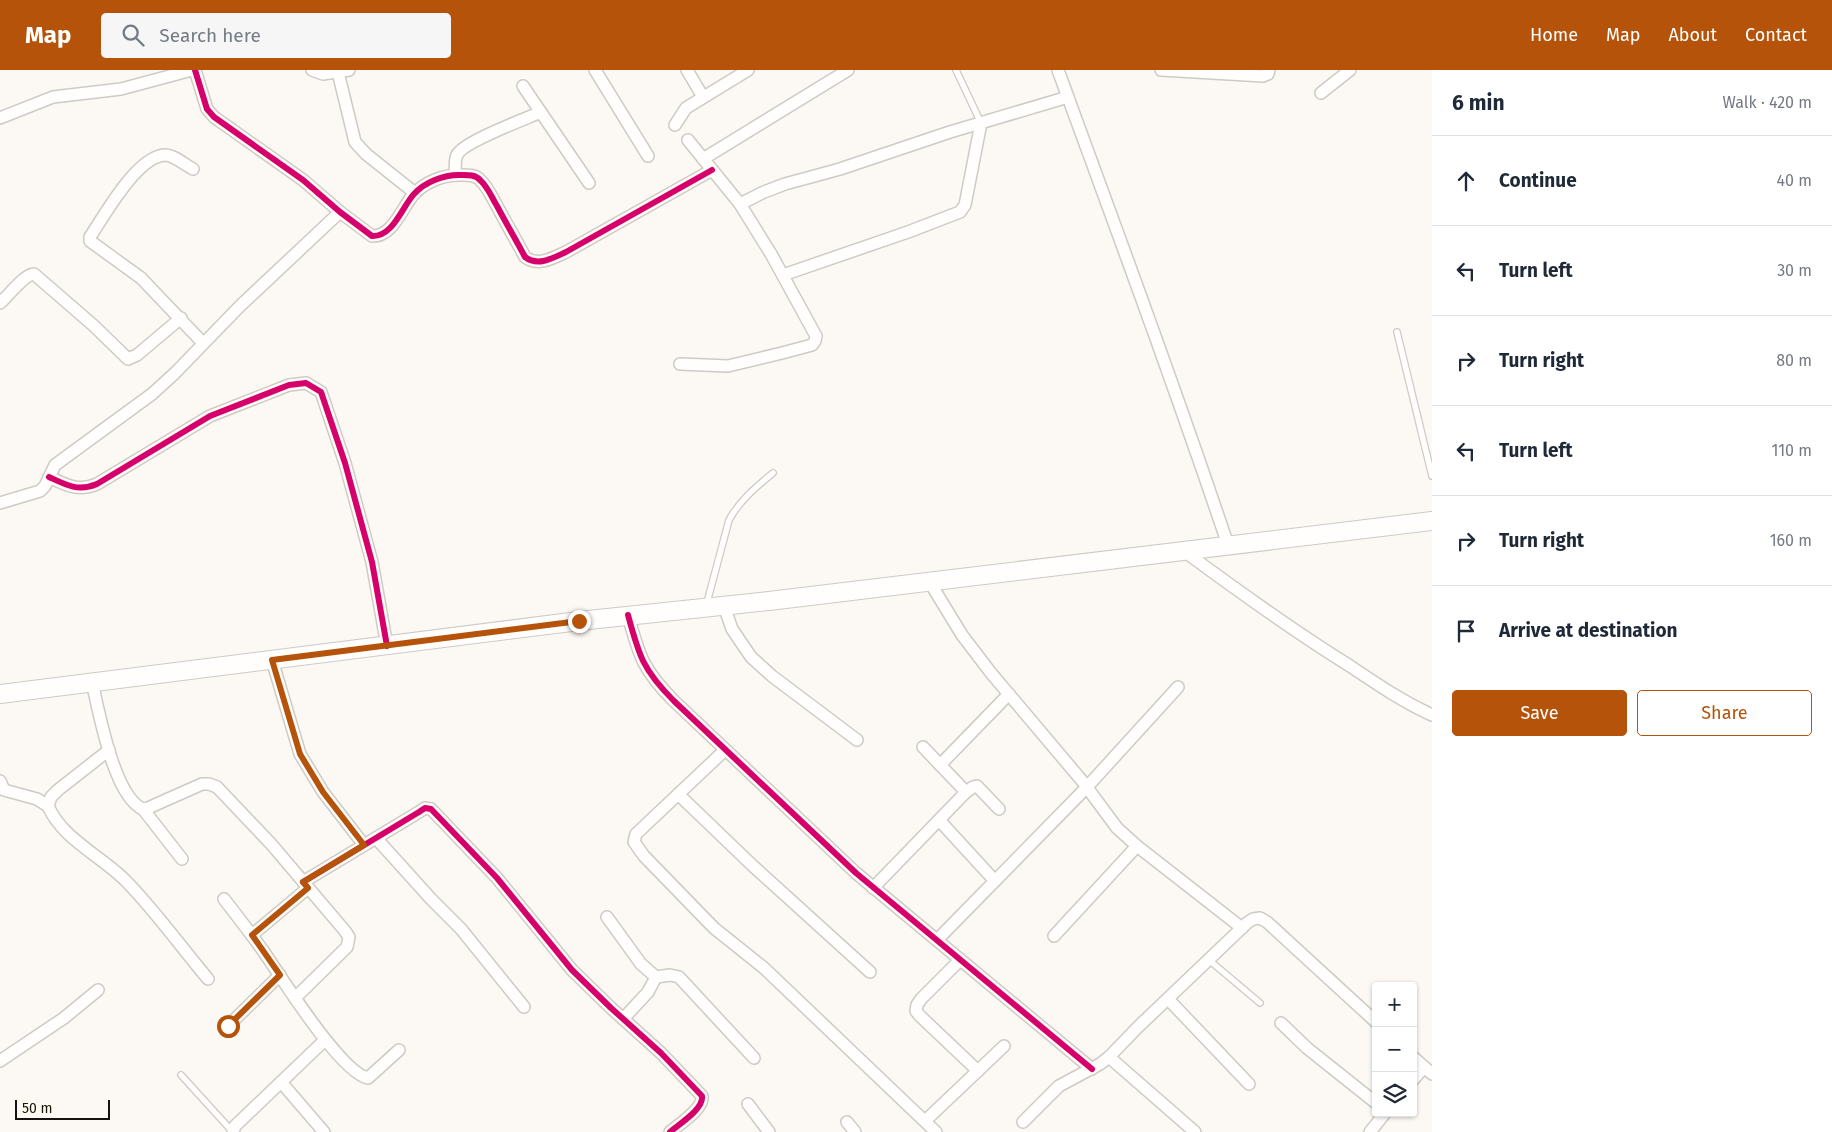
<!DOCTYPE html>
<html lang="en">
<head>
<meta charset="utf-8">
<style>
	body { margin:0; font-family:"Fira Sans",sans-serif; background:#f6f6f7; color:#1f2937 }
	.controls { position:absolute; right:15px; bottom:15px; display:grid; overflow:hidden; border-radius:5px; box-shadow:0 1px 4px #0004 }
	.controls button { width:45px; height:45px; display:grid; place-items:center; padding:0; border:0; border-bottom:1px solid #e0e1e3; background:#fff; color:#1f2937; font:25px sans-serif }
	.scale { position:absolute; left:15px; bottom:12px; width:95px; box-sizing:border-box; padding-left:5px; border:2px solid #16130e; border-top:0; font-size:14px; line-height:18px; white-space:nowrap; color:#16130e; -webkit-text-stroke:4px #fffaf0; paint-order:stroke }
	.stop { position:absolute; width:15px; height:15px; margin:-11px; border:4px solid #b45309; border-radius:50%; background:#fff }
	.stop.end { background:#b45309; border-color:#fff; box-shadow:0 1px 5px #0008 }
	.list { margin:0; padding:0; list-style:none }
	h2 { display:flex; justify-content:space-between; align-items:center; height:65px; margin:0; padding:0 20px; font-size:21px }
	h2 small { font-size:16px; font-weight:400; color:#747a83 }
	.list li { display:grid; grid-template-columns:32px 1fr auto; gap:15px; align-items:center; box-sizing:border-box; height:90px; padding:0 20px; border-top:1px solid #e0e1e3 }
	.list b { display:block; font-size:19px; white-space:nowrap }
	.list em { font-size:16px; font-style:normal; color:#747a83 }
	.actions { display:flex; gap:10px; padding:15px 20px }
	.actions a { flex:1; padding:11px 0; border:1px solid #b45309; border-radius:5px; text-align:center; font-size:18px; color:#b45309 }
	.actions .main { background:#b45309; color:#fff }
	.icon { flex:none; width:28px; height:28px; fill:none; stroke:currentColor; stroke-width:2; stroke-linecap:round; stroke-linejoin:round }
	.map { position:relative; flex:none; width:1432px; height:1062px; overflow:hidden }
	header { display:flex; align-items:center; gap:30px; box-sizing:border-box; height:70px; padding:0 25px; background:#b45309; color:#fff }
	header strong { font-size:24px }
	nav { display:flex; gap:28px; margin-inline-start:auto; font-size:18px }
	.search { width:350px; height:45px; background:#f6f6f7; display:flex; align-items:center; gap:12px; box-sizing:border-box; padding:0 18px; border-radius:5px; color:#747a83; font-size:19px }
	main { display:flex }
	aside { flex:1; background:#fff }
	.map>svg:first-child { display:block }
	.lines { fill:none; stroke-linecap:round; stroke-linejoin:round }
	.lane-casing { stroke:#cecbc6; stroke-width:8 }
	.street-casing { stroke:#cecbc6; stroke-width:14 }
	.primary-casing { stroke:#cecbc6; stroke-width:20 }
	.lane { stroke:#fffefd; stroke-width:5.5 }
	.street { stroke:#fffefd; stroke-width:11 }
	.primary { stroke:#fffefd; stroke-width:18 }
	.cycleway-casing { stroke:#fffaf0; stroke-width:9 }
	.cycleway { stroke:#d6006c; stroke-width:6 }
	.route { stroke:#b45309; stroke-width:6 }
</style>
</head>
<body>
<header>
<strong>Map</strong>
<div class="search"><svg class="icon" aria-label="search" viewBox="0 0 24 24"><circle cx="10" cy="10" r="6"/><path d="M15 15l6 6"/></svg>Search here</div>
<nav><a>Home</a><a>Map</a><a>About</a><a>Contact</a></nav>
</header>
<main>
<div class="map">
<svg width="1432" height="1062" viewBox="0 0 1432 1062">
	<rect width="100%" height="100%" fill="#fcf9f4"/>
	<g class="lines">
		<g class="lane-casing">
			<g id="lane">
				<polyline points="956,0 981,53"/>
				<polyline points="1397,262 1432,406"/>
				<path d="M706 536 729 450C740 430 756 417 773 403"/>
				<polyline points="1209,890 1260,933"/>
				<polyline points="181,1005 232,1061"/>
			</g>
		</g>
		<g class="street-casing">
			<g id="street">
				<path d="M195 0 207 39 214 47 303 110 340 142 372 166C393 167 402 137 414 124 425 112 443 105 459 105 466 105 475 104 480 110 488 117 492 128 497 136 506 153 516 170 525 187 538 197 553 188 566 182L712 100"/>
				<polyline points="312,0 323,4 349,0"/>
				<polyline points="595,0 648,86"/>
				<polyline points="687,0 703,27"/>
				<path d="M1058 0C1116 158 1174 315 1228 475"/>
				<polyline points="1161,0 1263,6 1268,4 1269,0"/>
				<polyline points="338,2 355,72 366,84 415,123"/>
				<polyline points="523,16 589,113"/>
				<polyline points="1321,23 1350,0"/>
				<polyline points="0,48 53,27 121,19 192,0"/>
				<polyline points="675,55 686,38 748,0"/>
				<polyline points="703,89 848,0"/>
				<path d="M193 99C185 95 174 85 165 85 137 86 104 146 90 167V171L141 208 203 273"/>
				<path d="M455 105C456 99 454 91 457 85 463 72 525 49 541 42"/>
				<polyline points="740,134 764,122 785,114 840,99 950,62 1068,27"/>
				<polyline points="783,205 908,162 960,142 965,135 981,53"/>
				<path d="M0 233C8 226 25 204 34 204L93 255 128 289 137 285 181 248"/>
				<polyline points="680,294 728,296 782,283 812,275 815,271 816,266 771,184 740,134 688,70"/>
				<path d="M49 407C66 415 78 422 97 414L210 346 289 315 306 313 321 322 345 393 372 492 387 576"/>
				<polyline points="0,433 40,421 45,416 55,395 152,324 175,303 240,236 340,142"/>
				<path d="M1184 481C1238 521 1292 560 1350 596 1377 614 1403 632 1432 645"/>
				<polyline points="929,511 962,565 991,603 1083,712 1117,758 1137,776 1242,858"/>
				<polyline points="724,536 732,559 751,587 772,606 857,670"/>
				<path d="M628 545C639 586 643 600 674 631L856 803 1092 999"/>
				<polyline points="272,590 300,684 323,722 364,775"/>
				<path d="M92 612C99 642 114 727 143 739L148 738 202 714H209L217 717 272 775 345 861 349 867 347 877 295 928"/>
				<polyline points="923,677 966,722"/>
				<path d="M109 680 58 720 51 727 48 736C63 770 102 786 127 812 156 842 181 877 208 909"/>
				<polyline points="725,680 636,764 634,772 644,786 714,858 764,898 936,1062"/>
				<polyline points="940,695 1009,624"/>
				<polyline points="0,711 4,720 37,729 48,736"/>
				<polyline points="678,724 753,796 870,902"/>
				<polyline points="143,739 182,789"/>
				<polyline points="939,750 995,811"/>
				<polyline points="376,768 431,829 461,859 524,937"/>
				<path d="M303 812 419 742 425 738 431 739 497 808 572 900 611 938 661 983 702 1026C704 1039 679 1054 670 1062"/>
				<polyline points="873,818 966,722 973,717 977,716 999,739"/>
				<path d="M224 829C238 847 251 864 264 882 281 907 341 1003 368 1008L399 980"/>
				<polyline points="607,847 641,894 656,907 670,905 679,907 754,988"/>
				<polyline points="252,865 308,818"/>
				<polyline points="1054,866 1137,776"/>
				<polyline points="937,870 1087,717 1178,617"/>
				<polyline points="960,890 921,929 917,935 916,941 920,946 978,1001"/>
				<polyline points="1168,929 1249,1014"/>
				<polyline points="623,949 648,922 656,907"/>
				<polyline points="1281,953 1307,978 1376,1033"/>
				<polyline points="228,956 280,905"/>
				<polyline points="1109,987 1195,1062"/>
				<polyline points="1413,987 1432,1004"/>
				<polyline points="0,991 64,948 98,920"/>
				<polyline points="1413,1010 1424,997"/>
				<polyline points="281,1012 324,1062"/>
				<polyline points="748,1034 769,1062"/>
				<polyline points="925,1051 1004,976"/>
				<polyline points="847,1052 855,1062"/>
				<polyline points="1023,1052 1059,1016 1100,994 1109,987 1138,957 1247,853 1253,849 1260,848 1267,852 1376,952"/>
				<polyline points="233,1062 235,1056 325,970"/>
				<polyline points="1370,1062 1385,1043"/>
			</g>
		</g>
		<g class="primary-casing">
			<polyline id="primary" points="0,624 579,551 769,531 1432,451"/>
		</g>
		<use href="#lane" class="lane"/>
		<use href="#street" class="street"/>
		<use href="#primary" class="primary"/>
		<g class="cycleway-casing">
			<g id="cycleway">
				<path d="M195 0 207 39 214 47 303 110 340 142 372 166C393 167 402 137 414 124 425 112 443 105 459 105 466 105 475 104 480 110 488 117 492 128 497 136 506 153 516 170 525 187 538 197 553 188 566 182L712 100"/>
				<path d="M49 407C66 415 78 422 97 414L210 346 289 315 306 313 321 322 345 393 372 492 387 576"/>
				<path d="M628 545C639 586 643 600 674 631L856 803 1092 999"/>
				<path d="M303 812 419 742 425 738 431 739 497 808 572 900 611 938 661 983 702 1026C704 1039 679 1054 670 1062"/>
			</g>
		</g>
		<use href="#cycleway" class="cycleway"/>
	</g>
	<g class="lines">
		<polyline class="route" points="228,956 280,905 252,865 308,818 303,812 364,775 323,722 300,684 272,590 579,551"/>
	</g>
</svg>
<div class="controls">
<button>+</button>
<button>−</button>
<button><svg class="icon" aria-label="layers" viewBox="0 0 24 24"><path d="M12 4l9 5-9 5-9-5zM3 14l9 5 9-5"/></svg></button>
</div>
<div class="scale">50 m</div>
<div class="stop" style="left:228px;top:956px"></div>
<div class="stop end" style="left:579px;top:551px"></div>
</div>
<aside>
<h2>6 min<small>Walk · 420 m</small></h2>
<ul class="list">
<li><svg class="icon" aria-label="ahead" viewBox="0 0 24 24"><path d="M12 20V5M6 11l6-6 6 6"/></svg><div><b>Continue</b></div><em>40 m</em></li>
<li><svg class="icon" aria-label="left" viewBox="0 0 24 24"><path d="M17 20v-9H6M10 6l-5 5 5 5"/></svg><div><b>Turn left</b></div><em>30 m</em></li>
<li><svg class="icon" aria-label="right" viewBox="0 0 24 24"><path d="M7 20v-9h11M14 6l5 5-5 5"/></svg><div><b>Turn right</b></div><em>80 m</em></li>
<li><svg class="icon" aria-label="left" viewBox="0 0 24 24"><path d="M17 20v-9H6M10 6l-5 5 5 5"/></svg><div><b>Turn left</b></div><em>110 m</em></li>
<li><svg class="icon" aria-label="right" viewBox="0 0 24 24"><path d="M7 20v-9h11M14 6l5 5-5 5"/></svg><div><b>Turn right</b></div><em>160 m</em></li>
<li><svg class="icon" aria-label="arrive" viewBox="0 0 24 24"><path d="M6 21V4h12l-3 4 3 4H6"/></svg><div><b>Arrive at destination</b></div></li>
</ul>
<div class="actions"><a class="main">Save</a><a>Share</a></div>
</aside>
</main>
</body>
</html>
